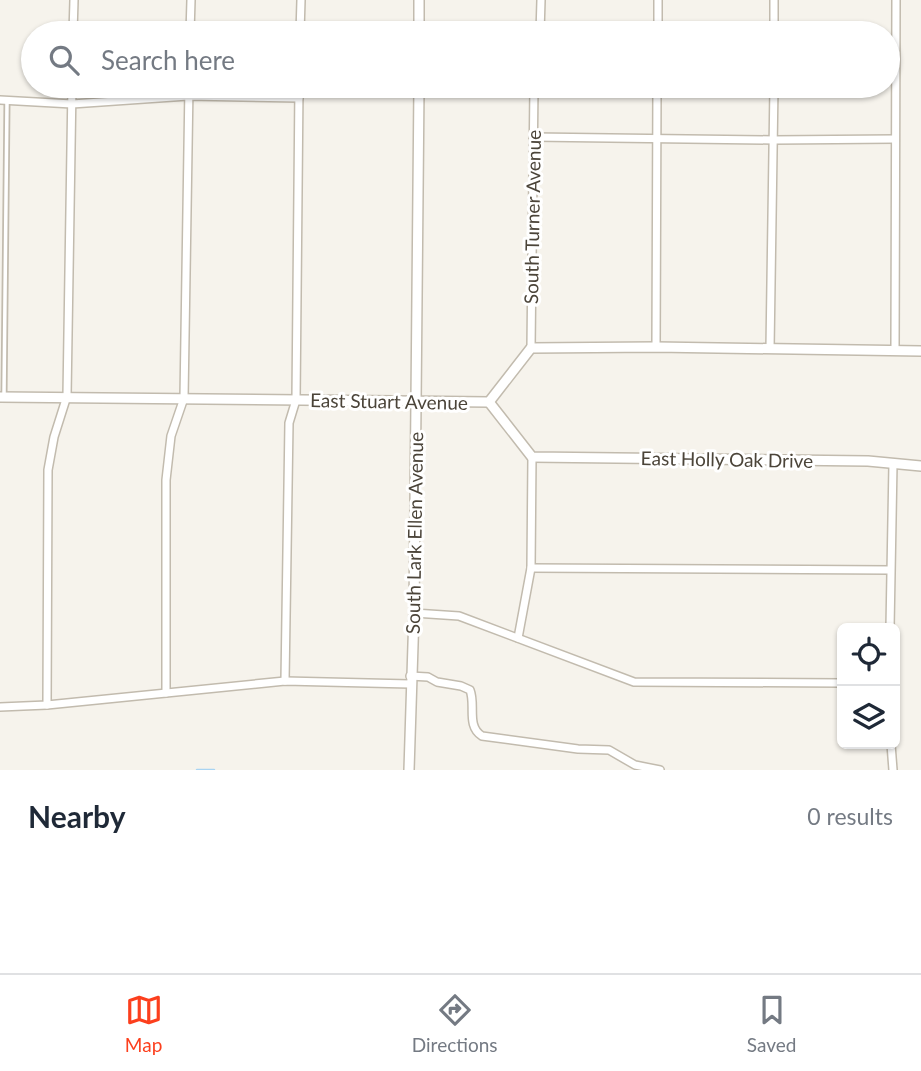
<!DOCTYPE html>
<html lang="en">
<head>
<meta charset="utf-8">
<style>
	body { margin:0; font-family:Lato,sans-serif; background:#f2f2f3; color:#1f2937 }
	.controls { position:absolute; right:21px; bottom:21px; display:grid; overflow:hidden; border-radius:10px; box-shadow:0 2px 5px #0004 }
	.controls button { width:63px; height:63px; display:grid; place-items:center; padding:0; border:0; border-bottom:2px solid #e0e1e3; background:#fff; color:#1f2937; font:35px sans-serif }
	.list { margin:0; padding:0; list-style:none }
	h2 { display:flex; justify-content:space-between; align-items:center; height:91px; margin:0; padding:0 28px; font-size:30px }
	h2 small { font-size:23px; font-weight:400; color:#747a83 }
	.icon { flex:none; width:38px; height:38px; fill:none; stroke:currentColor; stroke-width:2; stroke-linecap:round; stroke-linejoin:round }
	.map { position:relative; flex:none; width:921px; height:770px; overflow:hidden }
	.search { position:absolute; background:#fff; box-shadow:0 2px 5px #0004; left:21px; right:21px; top:21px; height:77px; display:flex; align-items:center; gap:18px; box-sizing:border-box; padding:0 24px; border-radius:38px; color:#747a83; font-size:26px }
	.sheet { height:203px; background:#fff }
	nav { display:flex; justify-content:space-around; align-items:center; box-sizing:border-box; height:98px; border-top:2px solid #e0e1e3; background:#fff; font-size:19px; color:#747a83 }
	nav a { display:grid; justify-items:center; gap:4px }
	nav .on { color:#fc3f1d }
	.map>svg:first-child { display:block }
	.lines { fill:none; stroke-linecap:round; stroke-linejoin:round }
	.stream { stroke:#a9d4f2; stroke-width:2.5 }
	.service-casing { stroke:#c2bbae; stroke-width:7 }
	.minor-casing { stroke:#c2bbae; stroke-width:10 }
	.tertiary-casing { stroke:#c2bbae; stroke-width:12 }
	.service { stroke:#fff; stroke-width:3.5 }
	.minor { stroke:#fff; stroke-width:7 }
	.tertiary { stroke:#fff; stroke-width:9 }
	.labels { text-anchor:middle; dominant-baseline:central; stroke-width:6; stroke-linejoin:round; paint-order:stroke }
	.street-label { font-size:19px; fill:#4b4439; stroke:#fff }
</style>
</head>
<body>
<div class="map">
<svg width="921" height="770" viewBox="0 0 921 770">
	<rect width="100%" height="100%" fill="#f6f3ec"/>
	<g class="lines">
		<polyline class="stream" points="197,770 214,770"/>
		<g class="service-casing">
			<polyline id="service" points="4,395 7,102"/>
		</g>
		<g class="minor-casing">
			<g id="minor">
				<polyline points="73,33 74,0"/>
				<polyline points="190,33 191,0"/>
				<polyline points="300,33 301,0"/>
				<polyline points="540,33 541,0"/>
				<polyline points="658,33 658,0"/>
				<polyline points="774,33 774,0"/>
				<polyline points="0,100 72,104 188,96 299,98"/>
				<polyline points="533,137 774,140 895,139"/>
				<polyline points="656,347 657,86"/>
				<polyline points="531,348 534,86"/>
				<polyline points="770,349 774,86"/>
				<polyline points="895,350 896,0"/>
				<polyline points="531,568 890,570"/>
				<polyline points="414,613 459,616 634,682 842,683"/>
				<polyline points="890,628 893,464"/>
				<polyline points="518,638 531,568 532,457"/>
				<path d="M410 676 428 677 437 682 461 686 470 690C476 705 466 726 482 736L578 749 609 750 635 765 660 770"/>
				<polyline points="285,681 289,423 296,400 299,86"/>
				<polyline points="166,693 166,480 171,436 184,398 189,86"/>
				<polyline points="47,705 48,470 54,437 67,396 72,86"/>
				<polyline points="0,707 47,705 285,681 410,684"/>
				<polyline points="891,744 893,770"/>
			</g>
		</g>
		<g class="tertiary-casing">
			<g id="tertiary">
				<polyline points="419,0 419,33"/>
				<polyline points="0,397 489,402 531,348 656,347 921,351"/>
				<polyline points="489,402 532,457 868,461 921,466"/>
				<polyline points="409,770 414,613 419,86"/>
			</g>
		</g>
		<use href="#service" class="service"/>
		<use href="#minor" class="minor"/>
		<use href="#tertiary" class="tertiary"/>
	</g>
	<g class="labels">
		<g class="street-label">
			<text transform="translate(532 217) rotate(-89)">South Turner Avenue</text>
			<text transform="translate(389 401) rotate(1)">East Stuart Avenue</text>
			<text transform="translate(727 459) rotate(1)">East Holly Oak Drive</text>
			<text transform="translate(414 533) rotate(-89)">South Lark Ellen Avenue</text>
		</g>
	</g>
</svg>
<div class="controls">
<button><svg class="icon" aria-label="locate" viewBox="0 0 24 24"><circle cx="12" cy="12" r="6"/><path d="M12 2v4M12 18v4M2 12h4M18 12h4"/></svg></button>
<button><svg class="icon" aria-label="layers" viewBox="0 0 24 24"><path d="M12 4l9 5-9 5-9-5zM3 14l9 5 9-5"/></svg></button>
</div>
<div class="search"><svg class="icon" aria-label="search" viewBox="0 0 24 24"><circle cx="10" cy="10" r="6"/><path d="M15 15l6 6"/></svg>Search here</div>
</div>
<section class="sheet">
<h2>Nearby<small>0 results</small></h2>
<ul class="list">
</ul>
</section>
<nav>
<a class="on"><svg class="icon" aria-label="map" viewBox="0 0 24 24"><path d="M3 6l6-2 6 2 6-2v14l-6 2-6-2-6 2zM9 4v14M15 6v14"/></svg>Map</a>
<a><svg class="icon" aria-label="directions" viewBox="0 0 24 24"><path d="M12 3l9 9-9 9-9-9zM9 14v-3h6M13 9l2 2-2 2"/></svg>Directions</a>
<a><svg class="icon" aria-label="saved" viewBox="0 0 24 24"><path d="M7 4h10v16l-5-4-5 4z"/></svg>Saved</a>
</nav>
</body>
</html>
